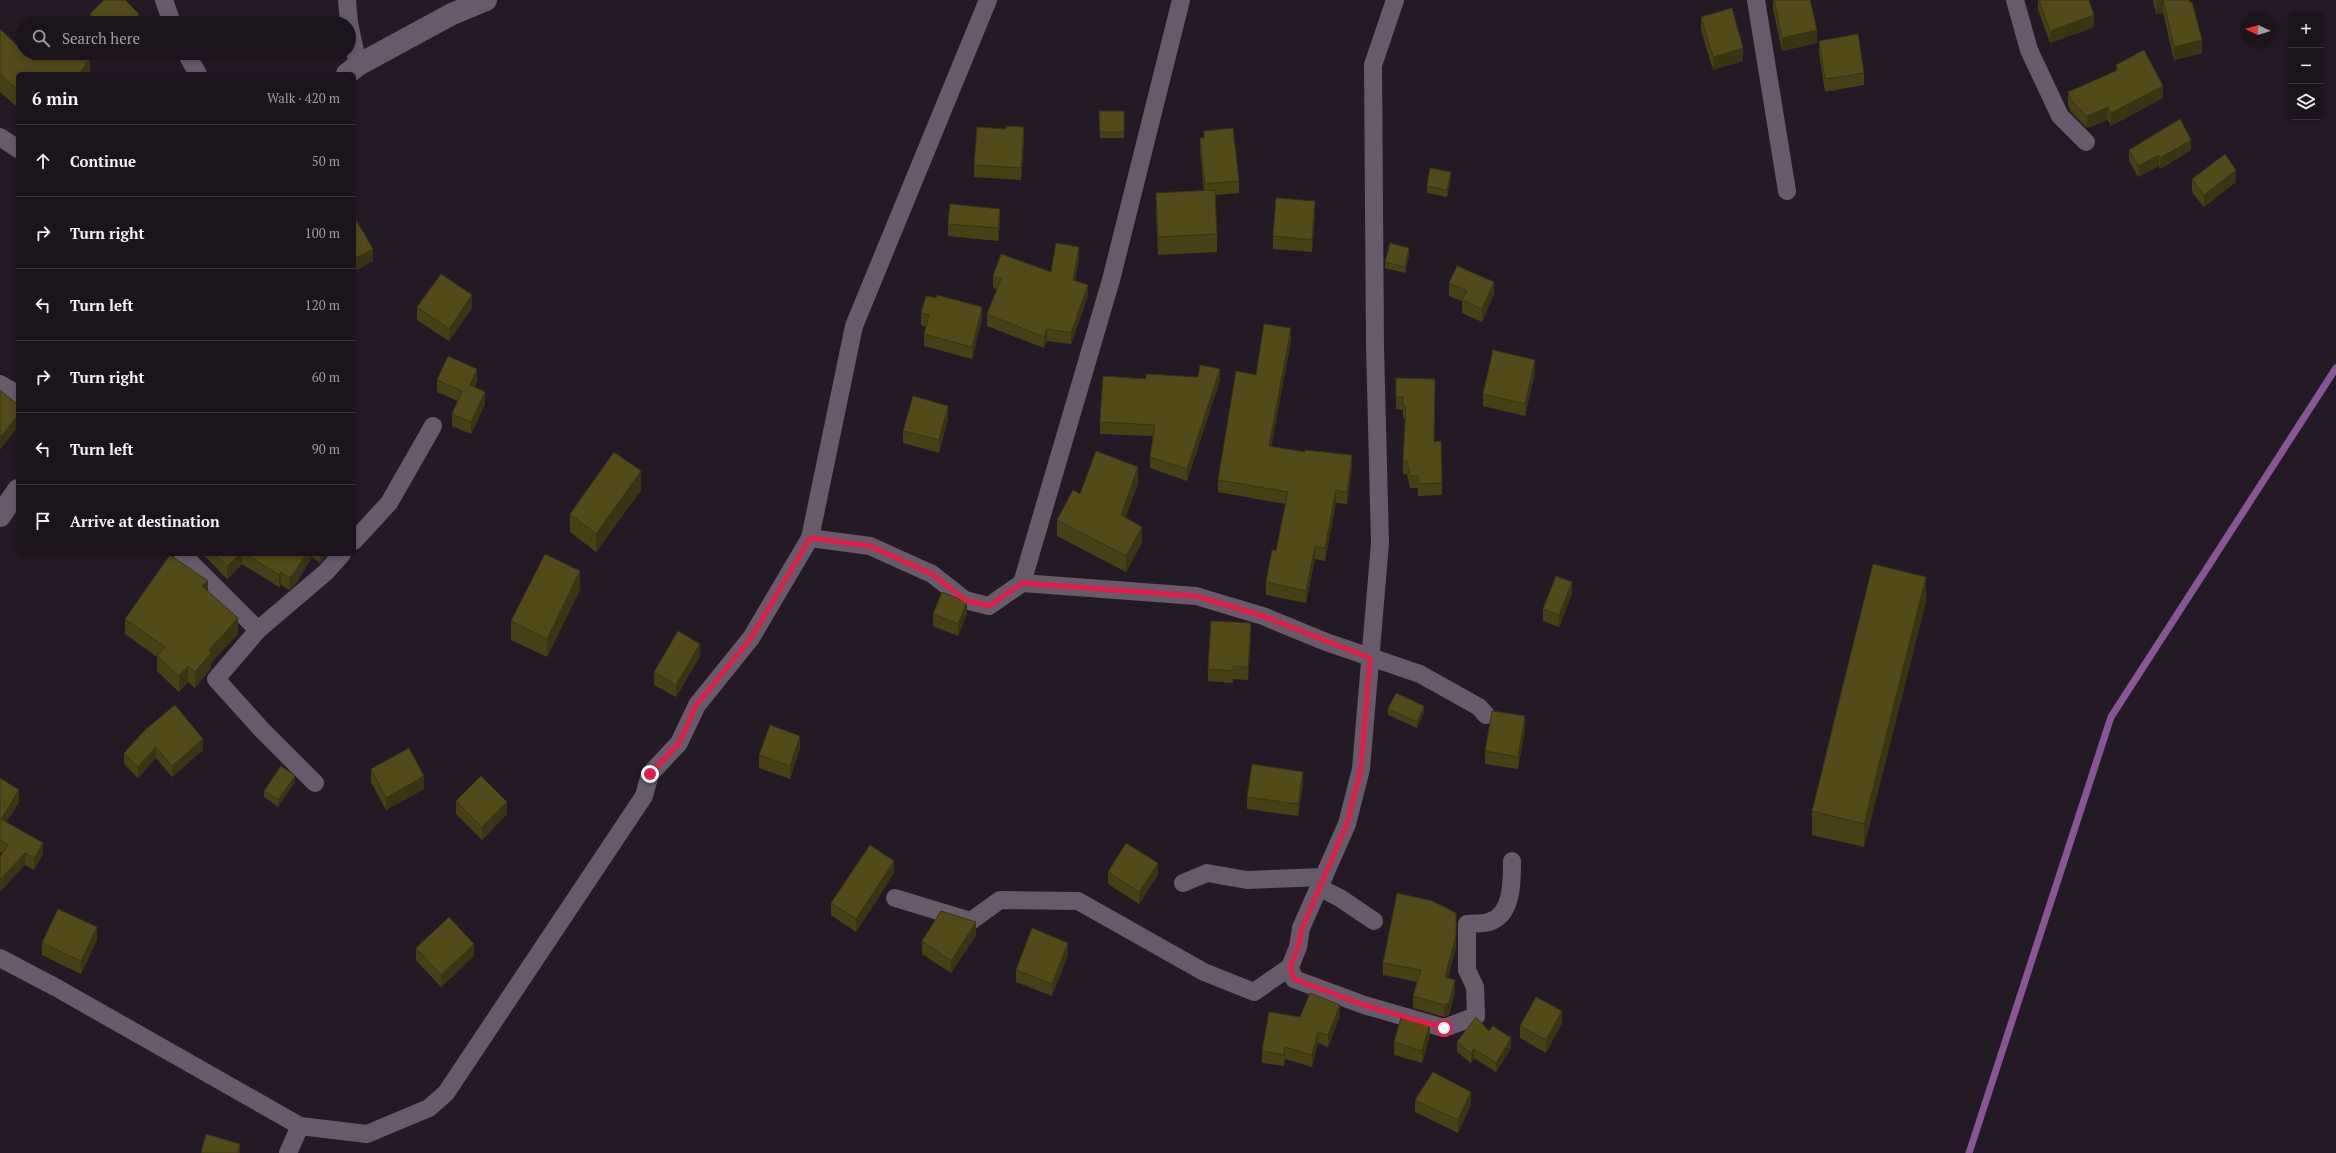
<!DOCTYPE html>
<html lang="en">
<head>
<meta charset="utf-8">
<style>
	body { margin:0; font-family:"PT Serif",serif; background:#241d25; color:#f1f3f6 }
	.controls { position:absolute; right:12px; top:12px; display:grid; overflow:hidden; border-radius:6px; box-shadow:0 2px 6px #0003 }
	.controls button { width:36px; height:36px; display:grid; place-items:center; padding:0; border:0; border-bottom:1px solid #39333b; background:#1b141c; color:#f1f3f6; font:20px sans-serif }
	.compass { position:absolute; left:2240px; top:12px; width:36px; height:36px; border-radius:50%; background:#1b141c; box-shadow:0 2px 6px #0003; rotate:274deg }
	.stop { position:absolute; width:12px; height:12px; margin:-9px; border:3px solid #e11d48; border-radius:50%; background:#fff }
	.stop.end { background:#e11d48; border-color:#fff; box-shadow:0 1px 4px #0008 }
	.list { margin:0; padding:0; list-style:none }
	h2 { display:flex; justify-content:space-between; align-items:center; height:52px; margin:0; padding:0 16px; font-size:17px }
	h2 small { font-size:13px; font-weight:400; color:#a09ea3 }
	.list li { display:grid; grid-template-columns:26px 1fr auto; gap:12px; align-items:center; box-sizing:border-box; height:72px; padding:0 16px; border-top:1px solid #39333b }
	.list b { display:block; font-size:15px; white-space:nowrap }
	.list em { font-size:13px; font-style:normal; color:#a09ea3 }
	.icon { flex:none; width:22px; height:22px; fill:none; stroke:currentColor; stroke-width:2; stroke-linecap:round; stroke-linejoin:round }
	.map { position:relative; flex:none; width:2336px; height:1153px; overflow:hidden }
	.search { position:absolute; background:#1b141c; box-shadow:0 2px 6px #0003; left:16px; top:16px; width:340px; height:44px; display:flex; align-items:center; gap:10px; box-sizing:border-box; padding:0 14px; border-radius:22px; color:#a09ea3; font-size:15px }
	.panel { position:absolute; background:#1b141c; box-shadow:0 2px 6px #0003; left:16px; top:72px; width:340px; height:484px; border-radius:6px }
	.map>svg:first-child { display:block }
	.lines { fill:none; stroke-linecap:round; stroke-linejoin:round }
	.stream { stroke:#895597; stroke-width:7 }
	.minor { stroke:#665b6a; stroke-width:18 }
	.tertiary { stroke:#665b6a; stroke-width:22 }
	.wall { fill:#474015 }
	.shaded-wall { fill:#393411 }
	.building { fill:#524a18; stroke:#393411 }
	.route { stroke:#e11d48; stroke-width:5 }
</style>
</head>
<body>
<div class="map">
<svg width="2336" height="1153" viewBox="0 0 2336 1153">
	<rect width="100%" height="100%" fill="#241a26"/>
	<g class="lines">
		<polyline class="stream" points="1969,1153 2111,717 2336,368"/>
		<g class="minor">
			<polyline points="164,0 172,23"/>
			<polyline points="347,0 349,23"/>
			<path d="M1395 0 1373 65 1375 346 1380 543 1361 769 1347 824 1301 928 1298 947 1290 967 1294 979 1364 1005 1444 1028 1476 1016 1475 987 1467 970V924C1474 923 1483 924 1489 922 1513 915 1512 880 1512 861"/>
			<polyline points="1756,0 1787,191"/>
			<polyline points="2015,0 2029,50 2060,116 2086,142"/>
			<polyline points="349,23 358,65"/>
			<polyline points="186,53 198,74"/>
			<polyline points="0,137 18,149"/>
			<polyline points="0,384 18,394"/>
			<polyline points="810,538 870,546 932,574 965,600 989,606 1022,583 1196,596 1263,616 1326,642 1420,674 1479,707 1486,715"/>
			<polyline points="354,541 389,503 433,426"/>
			<polyline points="182,554 258,630"/>
			<polyline points="1022,583 1111,280 1181,0"/>
			<polyline points="315,783 262,730 216,679 258,630 326,572 342,554"/>
			<polyline points="1183,883 1207,873 1247,880 1324,877"/>
			<polyline points="1320,888 1340,898 1374,921"/>
			<polyline points="895,898 971,921 1000,900 1078,901 1204,972 1254,992 1290,967"/>
			<polyline points="0,958 57,988 300,1126 367,1134 429,1108 446,1093 644,796 650,774 679,743 697,705 751,638 810,538 854,326 988,0"/>
			<polyline points="288,1153 300,1126"/>
		</g>
		<g class="tertiary">
			<polyline points="347,74 358,65 452,14 486,0"/>
			<polyline points="0,516 18,490"/>
		</g>
	</g>
	<g class="wall">
		<polygon points="1773,0 1810,0 1817,43 1782,51 1773,9"/>
		<polygon points="2038,0 2089,0 2094,27 2050,43 2038,9"/>
		<polygon points="2153,0 2189,0 2202,53 2174,60 2163,13 2156,14"/>
		<polygon points="90,14 139,23 90,23"/>
		<polygon points="1701,17 1743,61 1713,70 1701,30"/>
		<polygon points="0,29 34,61 90,74 18,74 18,108 0,92"/>
		<polygon points="1819,41 1864,73 1864,85 1825,92 1819,53"/>
		<polygon points="2116,65 2163,98 2111,126 2108,120 2087,128 2071,112 2068,104 2068,92 2116,71"/>
		<polygon points="1099,111 1124,111 1124,138 1100,138"/>
		<polygon points="1204,131 1239,181 1239,193 1215,195 1217,234 1217,252 1158,255 1156,212 1156,193 1204,191 1200,150 1200,138 1204,138"/>
		<polygon points="1024,140 1021,180 974,177 974,165"/>
		<polygon points="2129,150 2191,150 2160,169 2159,166 2138,177 2129,160"/>
		<polygon points="1451,178 1447,197 1427,193 1427,186"/>
		<polygon points="2192,179 2236,182 2204,207 2192,192"/>
		<polygon points="1315,213 1312,252 1273,249 1273,236"/>
		<polygon points="1000,222 998,241 948,236 948,224"/>
		<polygon points="18,227 18,241 17,240 17,228"/>
		<polygon points="1409,255 1405,273 1385,268 1385,262"/>
		<polygon points="1079,258 1075,280 1088,296 1071,344 1047,341 1044,348 987,326 987,314 997,289 993,288 993,276 1051,272"/>
		<polygon points="1449,283 1494,294 1482,322 1462,313 1462,301 1449,296"/>
		<polygon points="417,307 472,308 449,341 417,320"/>
		<polygon points="921,313 982,319 972,359 924,346 924,334 926,327 921,325"/>
		<polygon points="1291,341 1271,447 1352,468 1347,504 1336,503 1325,561 1315,559 1306,603 1266,595 1266,582 1276,551 1285,504 1218,492 1218,480 1256,375"/>
		<polygon points="1535,372 1525,416 1483,406 1483,394"/>
		<polygon points="1396,378 1434,442 1442,483 1442,495 1418,496 1418,488 1410,488 1407,474 1403,474 1403,461 1405,419 1403,418 1403,410 1396,409"/>
		<polygon points="1146,379 1220,380 1187,481 1150,468 1150,457 1153,436 1100,434 1100,422"/>
		<polygon points="437,380 477,381 475,387 485,404 471,434 452,426 452,414 458,401 437,392"/>
		<polygon points="948,419 939,453 903,443 903,431"/>
		<polygon points="1138,483 1125,518 1142,543 1126,572 1057,536 1057,520 1080,494"/>
		<polygon points="641,490 596,552 570,532 570,514"/>
		<polygon points="203,554 327,554 320,563 312,557 295,585 289,590 281,585 279,587 242,564 227,579"/>
		<polygon points="580,590 547,657 511,640 511,621"/>
		<polygon points="208,591 238,634 211,663 211,668 195,688 188,682 179,692 157,671 157,657 125,634 125,619"/>
		<polygon points="1572,594 1559,627 1543,621 1543,609"/>
		<polygon points="1926,601 1864,847 1812,835 1812,811"/>
		<polygon points="933,614 967,614 958,636 933,626"/>
		<polygon points="1251,635 1248,680 1233,679 1233,683 1208,681 1208,669"/>
		<polygon points="700,656 676,697 654,685 654,672"/>
		<polygon points="1388,709 1424,712 1417,728 1388,715"/>
		<polygon points="146,729 203,750 172,777 156,758 138,778 124,764 124,753"/>
		<polygon points="1525,729 1518,769 1485,764 1485,751"/>
		<polygon points="800,748 790,779 759,768 759,755"/>
		<polygon points="371,769 424,789 386,810 371,782"/>
		<polygon points="0,778 19,802 6,822 43,854 34,870 0,852"/>
		<polygon points="295,782 278,807 264,797 264,791"/>
		<polygon points="1303,784 1298,816 1247,809 1247,797"/>
		<polygon points="456,801 507,814 482,840 456,814"/>
		<polygon points="1108,872 1158,875 1139,904 1108,884"/>
		<polygon points="894,873 856,932 831,915 831,903"/>
		<polygon points="976,935 951,973 922,954 922,941"/>
		<polygon points="97,940 81,974 42,955 42,943"/>
		<polygon points="1456,947 1448,978 1455,993 1449,1015 1444,1017 1413,1008 1413,996 1418,982 1383,975 1383,963"/>
		<polygon points="416,948 474,956 441,987 416,960"/>
		<polygon points="1068,955 1052,996 1016,982 1016,970"/>
		<polygon points="1340,1016 1328,1047 1318,1043 1312,1067 1285,1059 1284,1066 1262,1063 1262,1051 1300,1017"/>
		<polygon points="1562,1023 1546,1053 1520,1038 1520,1026"/>
		<polygon points="1489,1031 1511,1048 1496,1072 1474,1058 1471,1063 1457,1052 1457,1042"/>
		<polygon points="1430,1035 1422,1063 1394,1055 1394,1042"/>
		<polygon points="1415,1100 1471,1104 1458,1133 1415,1112"/>
	</g>
	<g class="shaded-wall">
		<polygon points="2163,0 2163,13 2156,14 2156,2"/>
		<polygon points="139,14 139,23 129,23"/>
		<polygon points="2094,15 2094,27 2050,43 2050,31"/>
		<polygon points="1817,30 1817,43 1782,51 1782,38"/>
		<polygon points="2202,40 2202,53 2174,60 2174,47"/>
		<polygon points="1743,48 1743,61 1713,70 1713,57"/>
		<polygon points="90,58 90,74 79,74"/>
		<polygon points="2163,86 2163,98 2111,126 2111,113"/>
		<polygon points="2108,107 2108,120 2087,128 2087,116"/>
		<polygon points="1024,127 1024,140 1021,180 1021,168"/>
		<polygon points="2191,140 2191,150 2160,169 2160,158"/>
		<polygon points="2159,155 2159,166 2138,177 2138,166"/>
		<polygon points="2236,170 2236,182 2204,207 2204,195"/>
		<polygon points="1451,172 1451,178 1447,197 1447,190"/>
		<polygon points="1315,201 1315,213 1312,252 1312,240"/>
		<polygon points="1000,209 1000,222 998,241 998,228"/>
		<polygon points="1079,247 1079,258 1073,291 1073,280"/>
		<polygon points="1409,248 1409,255 1405,273 1405,267"/>
		<polygon points="373,249 373,261 354,272 354,259"/>
		<polygon points="1494,282 1494,294 1482,322 1482,309"/>
		<polygon points="1088,285 1088,296 1071,344 1071,333"/>
		<polygon points="472,295 472,308 449,341 449,329"/>
		<polygon points="982,307 982,319 972,359 972,347"/>
		<polygon points="1291,328 1291,341 1269,459 1269,446"/>
		<polygon points="1047,329 1047,341 1044,348 1044,337"/>
		<polygon points="1535,360 1535,372 1525,416 1525,404"/>
		<polygon points="477,369 477,381 470,397 470,385"/>
		<polygon points="1220,369 1220,380 1187,481 1187,469"/>
		<polygon points="485,392 485,404 471,434 471,422"/>
		<polygon points="948,406 948,419 939,453 939,440"/>
		<polygon points="18,415 18,427 0,450 0,438"/>
		<polygon points="1352,455 1352,468 1347,504 1347,492"/>
		<polygon points="1138,467 1138,483 1121,531 1121,515"/>
		<polygon points="641,471 641,490 596,552 596,534"/>
		<polygon points="1336,490 1336,503 1325,561 1325,548"/>
		<polygon points="1142,527 1142,543 1126,572 1126,556"/>
		<polygon points="1315,546 1315,559 1306,603 1306,591"/>
		<polygon points="240,554 242,554 242,564 227,579 227,566"/>
		<polygon points="306,554 312,554 312,557 295,585 289,590 289,578"/>
		<polygon points="320,554 327,554 320,563"/>
		<polygon points="580,571 580,590 547,657 547,639"/>
		<polygon points="281,572 281,585 279,587 279,575"/>
		<polygon points="1926,577 1926,601 1864,847 1864,824"/>
		<polygon points="208,581 208,597 202,586"/>
		<polygon points="1572,582 1572,594 1559,627 1559,615"/>
		<polygon points="967,602 967,614 958,636 958,624"/>
		<polygon points="238,618 238,634 211,663 211,668 195,688 195,672 209,650"/>
		<polygon points="1251,623 1251,635 1248,680 1248,667"/>
		<polygon points="700,644 700,656 676,697 676,685"/>
		<polygon points="188,666 188,682 179,692 179,676"/>
		<polygon points="1424,706 1424,712 1417,728 1417,722"/>
		<polygon points="1525,716 1525,729 1518,769 1518,757"/>
		<polygon points="800,736 800,748 790,779 790,766"/>
		<polygon points="203,739 203,750 172,777 172,766"/>
		<polygon points="156,747 156,758 138,778 138,767"/>
		<polygon points="1303,772 1303,784 1298,816 1298,804"/>
		<polygon points="295,776 295,782 278,807 278,800"/>
		<polygon points="424,776 424,789 386,810 386,798"/>
		<polygon points="19,790 19,802 1,831 1,819"/>
		<polygon points="507,802 507,814 482,840 482,827"/>
		<polygon points="43,843 43,854 34,870 34,858"/>
		<polygon points="25,853 25,865 0,892 0,880"/>
		<polygon points="894,861 894,873 856,932 856,919"/>
		<polygon points="1158,863 1158,875 1139,904 1139,892"/>
		<polygon points="976,922 976,935 951,973 951,961"/>
		<polygon points="97,927 97,940 81,974 81,961"/>
		<polygon points="1456,935 1456,947 1445,990 1445,977"/>
		<polygon points="1068,943 1068,955 1052,996 1052,984"/>
		<polygon points="474,944 474,956 441,987 441,975"/>
		<polygon points="1455,980 1455,993 1449,1015 1444,1017 1444,1005"/>
		<polygon points="1340,1005 1340,1016 1328,1047 1328,1035"/>
		<polygon points="1562,1011 1562,1023 1546,1053 1546,1040"/>
		<polygon points="1430,1023 1430,1035 1422,1063 1422,1051"/>
		<polygon points="1318,1032 1318,1043 1312,1067 1312,1055"/>
		<polygon points="1511,1038 1511,1048 1496,1072 1496,1063"/>
		<polygon points="1285,1047 1285,1059 1284,1066 1284,1055"/>
		<polygon points="1474,1049 1474,1058 1471,1063 1471,1053"/>
		<polygon points="1471,1092 1471,1104 1458,1133 1458,1120"/>
		<polygon points="240,1144 240,1153 238,1153"/>
	</g>
	<g class="building">
		<polygon points="104,0 125,0 139,14 129,23 99,23 90,14"/>
		<polygon points="1774,0 1810,0 1817,30 1782,38"/>
		<polygon points="2039,0 2089,0 2094,15 2050,31"/>
		<polygon points="2156,0 2189,0 2190,3 2192,2 2202,40 2174,47 2163,0 2156,2"/>
		<polygon points="1732,8 1743,48 1713,57 1701,17"/>
		<polygon points="0,29 23,51 23,53 26,53 34,61 40,53 83,53 90,58 79,74 18,74 18,90 0,74"/>
		<polygon points="1858,34 1864,73 1825,79 1819,41"/>
		<polygon points="2144,50 2163,86 2111,113 2108,107 2087,116 2071,100 2068,92 2118,70 2116,65"/>
		<polygon points="1099,111 1124,111 1124,132 1100,132"/>
		<polygon points="2180,119 2191,140 2160,158 2159,155 2138,166 2129,150"/>
		<polygon points="1006,126 1024,127 1021,168 974,165 977,127 1006,129"/>
		<polygon points="1233,128 1239,181 1205,184 1200,138 1204,138 1204,131"/>
		<polygon points="2225,154 2236,170 2204,195 2192,179"/>
		<polygon points="1430,168 1451,172 1447,190 1427,186"/>
		<polygon points="1215,190 1217,234 1158,237 1156,193"/>
		<polygon points="1276,198 1315,201 1312,240 1273,236"/>
		<polygon points="950,204 1000,209 998,228 948,224"/>
		<polygon points="355,218 373,249 354,259 354,219"/>
		<polygon points="1056,243 1079,247 1073,280 1088,285 1071,333 1047,329 1044,337 987,314 1001,279 993,276 1001,254 1051,272"/>
		<polygon points="1390,243 1409,248 1405,267 1385,262"/>
		<polygon points="1457,266 1494,282 1482,309 1462,300 1467,291 1449,283"/>
		<polygon points="441,274 472,295 449,329 417,307"/>
		<polygon points="937,295 982,307 972,347 924,334 929,315 921,313 926,296 936,298"/>
		<polygon points="1264,324 1291,328 1269,446 1305,452 1305,450 1352,455 1347,492 1336,490 1325,548 1315,546 1306,591 1266,582 1272,550 1276,551 1288,492 1218,480 1236,371 1256,375"/>
		<polygon points="1493,350 1535,360 1525,404 1483,394"/>
		<polygon points="448,356 477,369 470,385 485,392 471,422 452,414 462,391 437,380"/>
		<polygon points="1200,365 1220,369 1187,469 1150,457 1155,425 1100,422 1103,376 1146,379 1146,374 1198,377"/>
		<polygon points="1396,378 1435,379 1434,442 1441,441 1442,483 1418,484 1418,476 1410,476 1407,461 1403,461 1406,406 1403,406 1403,397 1396,397"/>
		<polygon points="0,390 18,405 18,415 0,438"/>
		<polygon points="913,396 948,406 939,440 903,431"/>
		<polygon points="1096,451 1138,467 1121,515 1142,527 1126,556 1057,520 1073,490 1080,494"/>
		<polygon points="614,452 641,471 596,534 570,514"/>
		<polygon points="215,554 240,554 227,566"/>
		<polygon points="246,554 306,554 295,572 289,578 281,572 279,575"/>
		<polygon points="545,554 580,571 547,639 511,621"/>
		<polygon points="170,555 208,581 202,586 238,618 209,650 211,653 195,672 188,666 179,676 157,656 165,647 125,619"/>
		<polygon points="1873,564 1926,577 1864,824 1812,811"/>
		<polygon points="1556,576 1572,582 1559,615 1543,609"/>
		<polygon points="942,592 967,602 958,624 933,614"/>
		<polygon points="1211,621 1251,623 1248,667 1233,666 1233,671 1208,669"/>
		<polygon points="678,631 700,644 676,685 654,672"/>
		<polygon points="1396,693 1424,706 1417,722 1388,709"/>
		<polygon points="175,705 203,739 172,766 156,747 138,767 124,753 146,729"/>
		<polygon points="1492,711 1525,716 1518,757 1485,751"/>
		<polygon points="770,725 800,736 790,766 759,755"/>
		<polygon points="409,748 424,776 386,798 371,769"/>
		<polygon points="1252,764 1303,772 1298,804 1247,797"/>
		<polygon points="281,766 295,776 278,800 264,791"/>
		<polygon points="481,776 507,802 482,827 456,801"/>
		<polygon points="0,778 19,790 1,819 43,843 34,858 25,853 0,880 0,857 8,845 0,840"/>
		<polygon points="1126,843 1158,863 1139,892 1108,872"/>
		<polygon points="870,845 894,861 856,919 831,903"/>
		<polygon points="1397,893 1432,901 1456,913 1456,935 1445,977 1455,980 1449,1003 1444,1005 1413,996 1421,970 1383,963"/>
		<polygon points="58,909 97,927 81,961 42,943"/>
		<polygon points="941,911 976,922 951,961 922,941"/>
		<polygon points="449,917 474,944 441,975 416,948"/>
		<polygon points="1032,928 1068,943 1052,984 1016,970"/>
		<polygon points="1310,993 1340,1005 1328,1035 1318,1032 1312,1055 1285,1047 1284,1055 1262,1051 1269,1012 1300,1017"/>
		<polygon points="1536,997 1562,1011 1546,1040 1520,1026"/>
		<polygon points="1408,1016 1430,1023 1422,1051 1394,1042 1401,1018 1407,1019"/>
		<polygon points="1476,1017 1489,1031 1493,1026 1511,1038 1496,1063 1474,1049 1471,1053 1457,1042"/>
		<polygon points="1433,1072 1471,1092 1458,1120 1415,1100"/>
		<polygon points="206,1134 240,1144 238,1153 201,1153"/>
	</g>
	<g class="lines">
		<polyline class="route" points="650,774 679,743 696,705 751,638 810,538 870,546 932,574 965,600 989,606 1022,583 1196,596 1263,616 1370,658 1361,768 1347,824 1302,928 1298,947 1290,967 1294,979 1364,1005 1444,1028"/>
	</g>
</svg>
<div class="controls">
<button>+</button>
<button>−</button>
<button><svg class="icon" aria-label="layers" viewBox="0 0 24 24"><path d="M12 4l9 5-9 5-9-5zM3 14l9 5 9-5"/></svg></button>
</div>
<svg class="compass" viewBox="-18 -18 36 36"><path d="M0-13l5 13h-10z" fill="#e53935"/><path d="M0 13l5-13h-10z" fill="#a09ea3"/></svg>
<div class="stop" style="left:1444px;top:1028px"></div>
<div class="stop end" style="left:650px;top:774px"></div>
<div class="search"><svg class="icon" aria-label="search" viewBox="0 0 24 24"><circle cx="10" cy="10" r="6"/><path d="M15 15l6 6"/></svg>Search here</div>
<section class="panel">
<h2>6 min<small>Walk · 420 m</small></h2>
<ul class="list">
<li><svg class="icon" aria-label="ahead" viewBox="0 0 24 24"><path d="M12 20V5M6 11l6-6 6 6"/></svg><div><b>Continue</b></div><em>50 m</em></li>
<li><svg class="icon" aria-label="right" viewBox="0 0 24 24"><path d="M7 20v-9h11M14 6l5 5-5 5"/></svg><div><b>Turn right</b></div><em>100 m</em></li>
<li><svg class="icon" aria-label="left" viewBox="0 0 24 24"><path d="M17 20v-9H6M10 6l-5 5 5 5"/></svg><div><b>Turn left</b></div><em>120 m</em></li>
<li><svg class="icon" aria-label="right" viewBox="0 0 24 24"><path d="M7 20v-9h11M14 6l5 5-5 5"/></svg><div><b>Turn right</b></div><em>60 m</em></li>
<li><svg class="icon" aria-label="left" viewBox="0 0 24 24"><path d="M17 20v-9H6M10 6l-5 5 5 5"/></svg><div><b>Turn left</b></div><em>90 m</em></li>
<li><svg class="icon" aria-label="arrive" viewBox="0 0 24 24"><path d="M6 21V4h12l-3 4 3 4H6"/></svg><div><b>Arrive at destination</b></div></li>
</ul>
</section>
</div>
</body>
</html>
